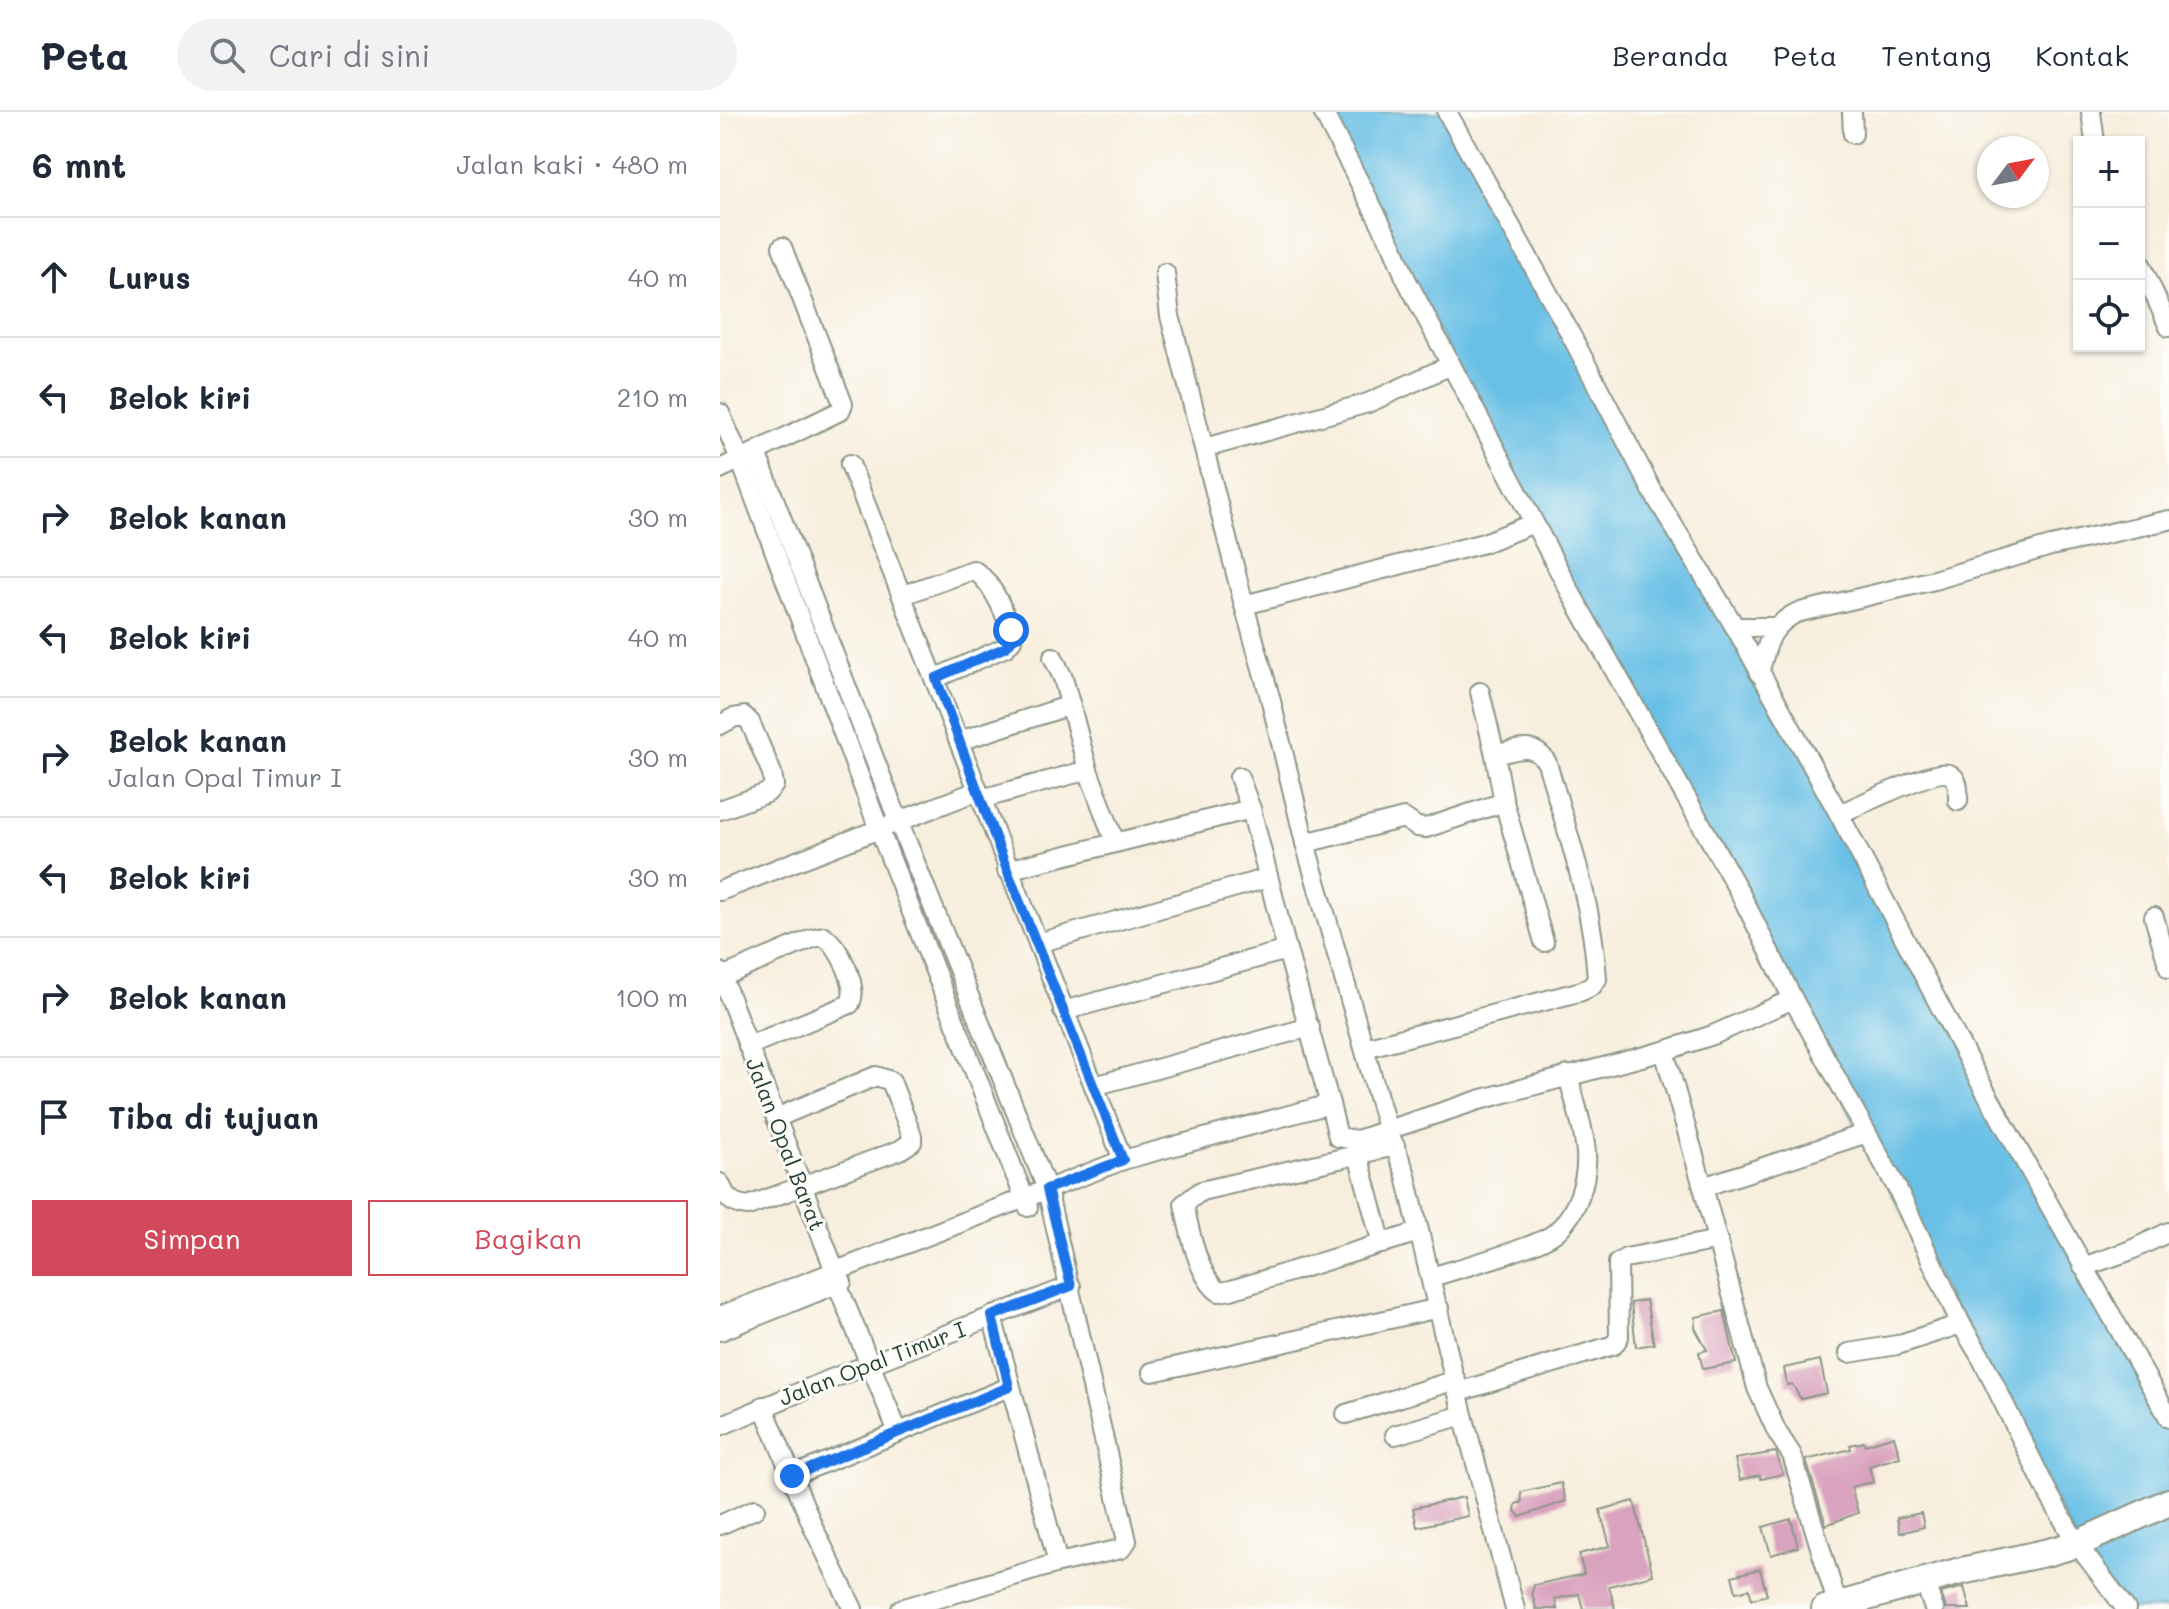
<!DOCTYPE html>
<html lang="id">
<head>
<meta charset="utf-8">
<style>
	body { margin:0; font-family:Mali,sans-serif; background:#f2f2f3; color:#1f2937 }
	.controls { position:absolute; right:24px; top:24px; display:grid; overflow:hidden; border-radius:0px; box-shadow:0 2px 6px #0004 }
	.controls button { width:72px; height:72px; display:grid; place-items:center; padding:0; border:0; border-bottom:2px solid #e0e1e3; background:#fff; color:#1f2937; font:40px sans-serif }
	.compass { position:absolute; left:1257px; top:24px; width:72px; height:72px; border-radius:50%; background:#fff; box-shadow:0 2px 6px #0004; rotate:58deg }
	.stop { position:absolute; width:24px; height:24px; margin:-18px; border:6px solid #1a73e8; border-radius:50%; background:#fff }
	.stop.end { background:#1a73e8; border-color:#fff; box-shadow:0 2px 8px #0008 }
	.list { margin:0; padding:0; list-style:none }
	h2 { display:flex; justify-content:space-between; align-items:center; height:104px; margin:0; padding:0 32px; font-size:34px }
	h2 small { font-size:26px; font-weight:400; color:#747a83 }
	.list li { display:grid; grid-template-columns:52px 1fr auto; gap:24px; align-items:center; box-sizing:border-box; height:120px; padding:0 32px; border-top:2px solid #e0e1e3 }
	.list b { display:block; font-size:30px; white-space:nowrap }
	.list p { margin:0; font-size:26px; white-space:nowrap; color:#747a83 }
	.list em { font-size:26px; font-style:normal; color:#747a83 }
	.actions { display:flex; gap:16px; padding:24px 32px }
	.actions a { flex:1; padding:18px 0; border:2px solid #d1495b; border-radius:0px; text-align:center; font-size:28px; color:#d1495b }
	.actions .main { background:#d1495b; color:#fff }
	.icon { flex:none; width:44px; height:44px; fill:none; stroke:currentColor; stroke-width:2; stroke-linecap:round; stroke-linejoin:round }
	.map { position:relative; flex:none; width:1449px; height:1497px; overflow:hidden }
	header { display:flex; align-items:center; gap:48px; box-sizing:border-box; height:112px; padding:0 40px; background:#fff; border-bottom:2px solid #e0e1e3 }
	header strong { font-size:38px }
	nav { display:flex; gap:44px; margin-inline-start:auto; font-size:28px }
	.search { width:560px; height:72px; background:#f2f2f3; display:flex; align-items:center; gap:20px; box-sizing:border-box; padding:0 28px; border-radius:44px; color:#747a83; font-size:30px }
	main { display:flex }
	aside { flex:1; background:#fff }
	.map>svg:first-child { display:block }
	.water { fill:#69c0e6; stroke:#447e8d; stroke-width:2 }
	.building { fill:#d9a2be }
	.lines { fill:none; stroke-linecap:round; stroke-linejoin:round }
	.street-casing { stroke:#8c9688; stroke-width:22 }
	.secondary-casing { stroke:#8c9688; stroke-width:30 }
	.street { stroke:#fff; stroke-width:18 }
	.secondary { stroke:#fff; stroke-width:26 }
	.route { stroke:#1a73e8; stroke-width:10 }
	.labels { text-anchor:middle; dominant-baseline:central; stroke-width:6; stroke-linejoin:round; paint-order:stroke }
	.street-label { font-size:22px; fill:#1f3d34; stroke:#fdfcf7 }
</style>
</head>
<body>
<header>
<strong>Peta</strong>
<div class="search"><svg class="icon" aria-label="search" viewBox="0 0 24 24"><circle cx="10" cy="10" r="6"/><path d="M15 15l6 6"/></svg>Cari di sini</div>
<nav><a>Beranda</a><a>Peta</a><a>Tentang</a><a>Kontak</a></nav>
</header>
<main>
<aside>
<h2>6 mnt<small>Jalan kaki · 480 m</small></h2>
<ul class="list">
<li><svg class="icon" aria-label="ahead" viewBox="0 0 24 24"><path d="M12 20V5M6 11l6-6 6 6"/></svg><div><b>Lurus</b></div><em>40 m</em></li>
<li><svg class="icon" aria-label="left" viewBox="0 0 24 24"><path d="M17 20v-9H6M10 6l-5 5 5 5"/></svg><div><b>Belok kiri</b></div><em>210 m</em></li>
<li><svg class="icon" aria-label="right" viewBox="0 0 24 24"><path d="M7 20v-9h11M14 6l5 5-5 5"/></svg><div><b>Belok kanan</b></div><em>30 m</em></li>
<li><svg class="icon" aria-label="left" viewBox="0 0 24 24"><path d="M17 20v-9H6M10 6l-5 5 5 5"/></svg><div><b>Belok kiri</b></div><em>40 m</em></li>
<li><svg class="icon" aria-label="right" viewBox="0 0 24 24"><path d="M7 20v-9h11M14 6l5 5-5 5"/></svg><div><b>Belok kanan</b><p>Jalan Opal Timur I</p></div><em>30 m</em></li>
<li><svg class="icon" aria-label="left" viewBox="0 0 24 24"><path d="M17 20v-9H6M10 6l-5 5 5 5"/></svg><div><b>Belok kiri</b></div><em>30 m</em></li>
<li><svg class="icon" aria-label="right" viewBox="0 0 24 24"><path d="M7 20v-9h11M14 6l5 5-5 5"/></svg><div><b>Belok kanan</b></div><em>100 m</em></li>
<li><svg class="icon" aria-label="arrive" viewBox="0 0 24 24"><path d="M6 21V4h12l-3 4 3 4H6"/></svg><div><b>Tiba di tujuan</b></div></li>
</ul>
<div class="actions"><a class="main">Simpan</a><a>Bagikan</a></div>
</aside>
<div class="map">
<svg width="1449" height="1497" viewBox="0 0 1449 1497">
	<rect width="100%" height="100%" fill="#fdfcf7"/>
	<filter id="ink" filterUnits="userSpaceOnUse"><feTurbulence type="fractalNoise" baseFrequency=".0125" numOctaves="2"/><feDisplacementMap in="SourceGraphic" scale="16" xChannelSelector="R" yChannelSelector="G"/><feConvolveMatrix kernelMatrix="1 2 1 2 8 2 1 2 1" color-interpolation-filters="sRGB"/></filter>
	<filter id="wash" filterUnits="userSpaceOnUse"><feTurbulence type="fractalNoise" baseFrequency=".006" numOctaves="4" result="noise"/><feDisplacementMap in="SourceGraphic" scale="32" xChannelSelector="R" yChannelSelector="G"/><feGaussianBlur stdDeviation="1.8" result="paint"/><feColorMatrix in="noise" values="0 0 0 0 0 0 0 0 0 0 0 0 0 0 0 0 0 1.4 0 .05"/><feComposite in="paint" operator="in"/></filter>
	<g filter="url(#wash)">
		<rect width="100%" height="100%" fill="#f8eedd"/>
		<polygon class="water" points="603,0 727,0 1449,1306 1449,1497 1406,1497 1357,1432"/>
		<g id="blocks">
			<g class="building">
				<polygon points="926,1188 934,1232 916,1235 911,1191"/>
				<polygon points="1004,1199 1016,1251 983,1257 979,1240 987,1238 975,1216 976,1205"/>
				<polygon points="1100,1248 1107,1281 1081,1287 1072,1272 1067,1273 1064,1256"/>
				<polygon points="1174,1324 1180,1345 1149,1354 1153,1370 1131,1375 1138,1401 1106,1413 1086,1348 1131,1337 1130,1333 1144,1330 1145,1333"/>
				<polygon points="1056,1340 1063,1362 1041,1367 1040,1363 1020,1368 1015,1347"/>
				<polygon points="841,1371 846,1389 800,1405 795,1399 796,1392 802,1390 801,1380"/>
				<polygon points="744,1385 748,1404 697,1415 693,1396"/>
				<polygon points="914,1389 933,1463 889,1474 895,1497 863,1497 859,1482 835,1487 837,1497 816,1497 812,1480 814,1473 864,1462 859,1442 890,1434 880,1398"/>
				<polygon points="1201,1401 1204,1415 1180,1421 1177,1406"/>
				<polygon points="1071,1407 1078,1435 1051,1443 1043,1415"/>
				<polygon points="1040,1457 1047,1483 1032,1487 1029,1477 1016,1480 1012,1464"/>
				<polygon points="1244,1475 1250,1497 1226,1497 1221,1481"/>
			</g>
		</g>
	</g>
	<g filter="url(#ink)">
		<use href="#blocks" fill-opacity="0" stroke="#8c9688" stroke-width="2"/>
		<g class="lines">
			<g class="street-casing">
				<g id="street">
					<polyline points="603,0 673,135 686,167 853,485 1020,781 1073,887 1177,1076 1241,1212 1262,1247 1328,1381 1357,1432 1406,1497"/>
					<polyline points="727,0 842,206 934,382 1015,515 1119,702 1254,959 1449,1306"/>
					<polyline points="1132,0 1133,22"/>
					<polyline points="1371,0 1375,30"/>
					<polyline points="1419,148 1449,215"/>
					<polyline points="445,161 450,204 524,493 550,585 585,731 667,1016 685,1060 743,1303 795,1497"/>
					<polyline points="0,301 20,347 159,717 308,1095"/>
					<polyline points="485,336 648,291 731,253"/>
					<polyline points="36,340 178,708 327,1077 407,1429 401,1437 338,1451 181,1497"/>
					<polyline points="130,352 403,1048"/>
					<polyline points="0,357 120,299 123,292 62,135"/>
					<path d="M183 483 253 458C271 467 290 508 292 528L286 535 216 566"/>
					<polyline points="524,493 764,431 814,411"/>
					<polyline points="1015,515 1054,515"/>
					<polyline points="333,545 343,566 368,658 395,730"/>
					<path d="M1039 561C1048 532 1048 516 1076 501L1214 468 1331 434 1449 408"/>
					<polyline points="760,580 775,643"/>
					<polyline points="0,613 13,606 24,604 30,610 52,661 54,673 47,681 0,698"/>
					<polyline points="239,629 351,593"/>
					<polyline points="519,665 531,697 567,838 610,992 618,1025 637,1028 759,988 944,939 993,923 1073,887"/>
					<polyline points="261,687 368,658"/>
					<polyline points="784,690 824,830"/>
					<path d="M1119 702C1136 695 1216 656 1229 662 1240 667 1238 679 1238 689"/>
					<path d="M585 731 684 706 697 715 706 716 784 690 775 643C796 638 814 629 827 651 848 722 873 793 877 867L872 874 862 879 645 936"/>
					<polyline points="287,758 531,697"/>
					<polyline points="0,779 257,679"/>
					<polyline points="1434,805 1449,856"/>
					<polyline points="318,831 548,766"/>
					<polyline points="0,860 115,1159 117,1172 178,1320"/>
					<path d="M2 865 93 826 104 824C120 836 139 874 130 892L28 934"/>
					<polyline points="343,899 567,838"/>
					<polyline points="944,939 983,1075 1037,1276 1057,1320 1072,1343 1118,1494"/>
					<polyline points="374,974 590,915"/>
					<path d="M675 1034 481 1079 464 1092C469 1117 478 1165 499 1180L511 1178 699 1120"/>
					<polyline points="638,1043 662,1132"/>
					<path d="M0 1071C6 1086 11 1092 28 1094L180 1038 192 1030V1024L171 969 156 964 56 1006"/>
					<polyline points="983,1075 1147,1021"/>
					<polyline points="1363,1155 1409,1139 1449,1120"/>
					<path d="M711 1165C737 1157 821 1135 837 1119 857 1101 868 1067 866 1041 864 1015 854 988 848 963"/>
					<polyline points="0,1204 403,1048 610,992"/>
					<polyline points="272,1204 338,1451"/>
					<polyline points="0,1219 122,1170"/>
					<polyline points="1129,1241 1177,1233 1241,1212"/>
					<polyline points="432,1260 719,1196"/>
					<polyline points="738,1280 894,1233 899,1225 898,1151 906,1146 998,1128"/>
					<polyline points="43,1294 94,1417 133,1497"/>
					<polyline points="626,1302 736,1268"/>
					<polyline points="0,1314 101,1271 351,1174"/>
					<polyline points="675,1323 743,1303"/>
					<polyline points="72,1364 289,1275"/>
					<polyline points="0,1413 35,1397"/>
					<polyline points="1205,1470 1214,1497"/>
				</g>
			</g>
			<g class="secondary-casing">
				<polyline id="secondary" points="1105,1497 1237,1460 1329,1440 1357,1432 1449,1390"/>
			</g>
			<use href="#street" class="street"/>
			<use href="#secondary" class="secondary"/>
		</g>
	</g>
	<g class="lines" filter="url(#ink)">
		<polyline class="route" points="72,1364 289,1275 272,1204 351,1174 327,1077 403,1048 287,758 216,566 286,535 292,528 291,518"/>
	</g>
	<g class="labels">
		<g class="street-label">
			<text transform="translate(66 1032) rotate(69)">Jalan Opal Barat</text>
			<text transform="translate(152 1251) rotate(-21)">Jalan Opal Timur I</text>
		</g>
	</g>
</svg>
<div class="controls">
<button>+</button>
<button>−</button>
<button><svg class="icon" aria-label="locate" viewBox="0 0 24 24"><circle cx="12" cy="12" r="6"/><path d="M12 2v4M12 18v4M2 12h4M18 12h4"/></svg></button>
</div>
<svg class="compass" viewBox="-18 -18 36 36"><path d="M0-13l5 13h-10z" fill="#e53935"/><path d="M0 13l5-13h-10z" fill="#747a83"/></svg>
<div class="stop" style="left:291px;top:518px"></div>
<div class="stop end" style="left:72px;top:1364px"></div>
</div>
</main>
</body>
</html>
